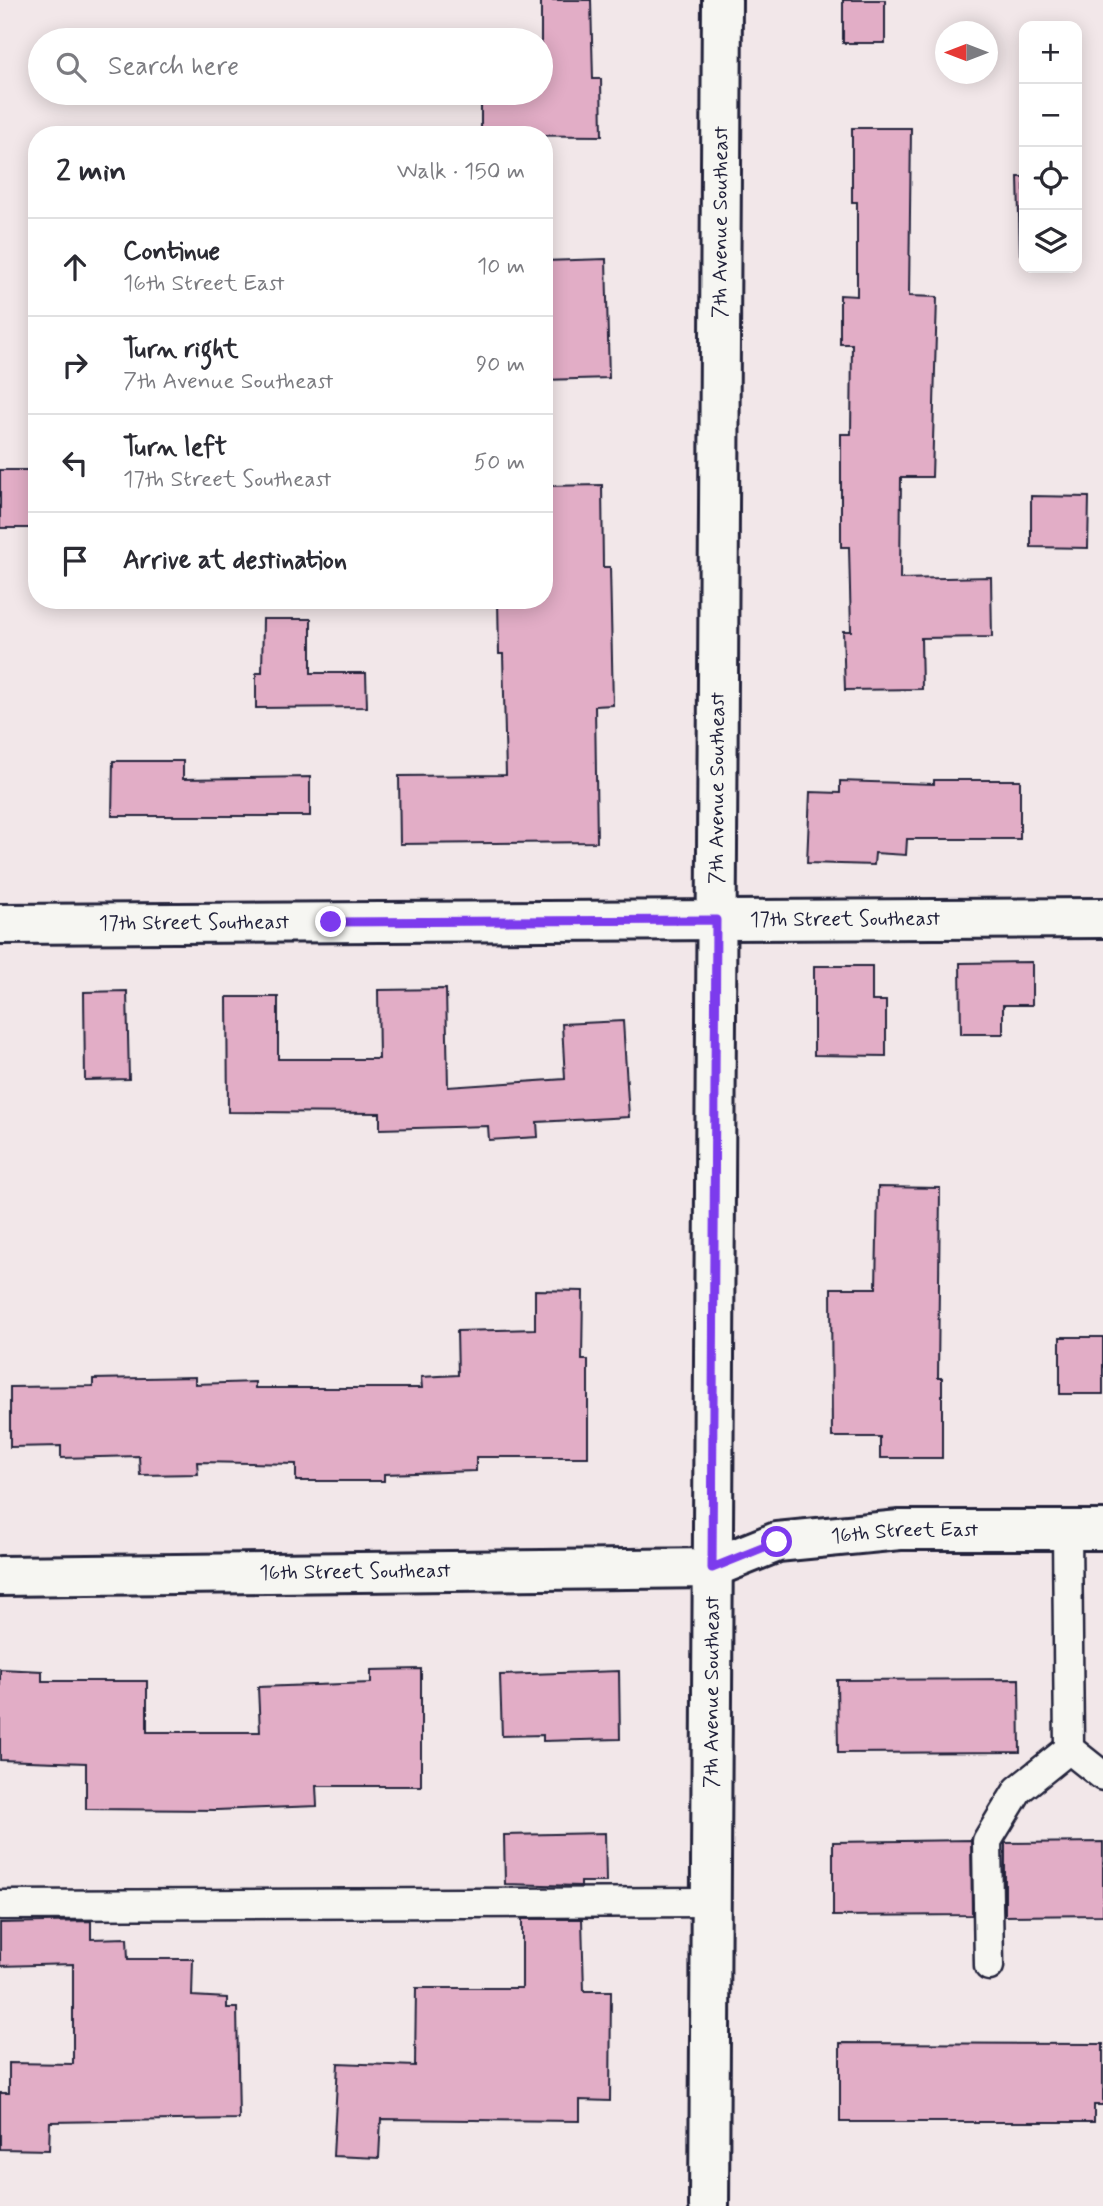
<!DOCTYPE html>
<html lang="en">
<head>
<meta charset="utf-8">
<style>
	body { margin:0; font-family:Mynerve,sans-serif; background:#f2f2f3; color:#2b2b33 }
	.controls { position:absolute; right:21px; top:21px; display:grid; overflow:hidden; border-radius:14px; box-shadow:0 4px 18px #0003 }
	.controls button { width:63px; height:63px; display:grid; place-items:center; padding:0; border:0; border-bottom:2px solid #e1e1e2; background:#fff; color:#2b2b33; font:35px sans-serif }
	.compass { position:absolute; left:935px; top:21px; width:63px; height:63px; border-radius:50%; background:#fff; box-shadow:0 4px 18px #0003; rotate:270deg }
	.stop { position:absolute; width:21px; height:21px; margin:-16px; border:5px solid #7c3aed; border-radius:50%; background:#fff }
	.stop.end { background:#7c3aed; border-color:#fff; box-shadow:0 2px 7px #0008 }
	.list { margin:0; padding:0; list-style:none }
	h2 { display:flex; justify-content:space-between; align-items:center; height:91px; margin:0; padding:0 28px; font-size:30px }
	h2 small { font-size:23px; font-weight:400; color:#7c7c81 }
	.list li { display:grid; grid-template-columns:46px 1fr auto; gap:21px; align-items:center; box-sizing:border-box; height:98px; padding:0 28px; border-top:2px solid #e1e1e2 }
	.list b { display:block; font-size:26px; white-space:nowrap }
	.list p { margin:0; font-size:23px; white-space:nowrap; color:#7c7c81 }
	.list em { font-size:23px; font-style:normal; color:#7c7c81 }
	.icon { flex:none; width:38px; height:38px; fill:none; stroke:currentColor; stroke-width:2; stroke-linecap:round; stroke-linejoin:round }
	.map { position:relative; flex:none; width:1103px; height:2206px; overflow:hidden }
	.search { position:absolute; background:#fff; box-shadow:0 4px 18px #0003; left:28px; top:28px; width:525px; height:77px; display:flex; align-items:center; gap:18px; box-sizing:border-box; padding:0 24px; border-radius:38px; color:#7c7c81; font-size:26px }
	.panel { position:absolute; background:#fff; box-shadow:0 4px 18px #0003; left:28px; top:126px; width:525px; height:483px; border-radius:28px }
	.map>svg:first-child { display:block }
	.building { fill:#e2adc6; stroke:#22223b; stroke-width:2 }
	.lines { fill:none; stroke-linecap:round; stroke-linejoin:round }
	.service-casing { stroke:#22223b; stroke-width:33 }
	.minor-casing { stroke:#22223b; stroke-width:44 }
	.tertiary-casing { stroke:#22223b; stroke-width:44 }
	.service { stroke:#f6f6f2; stroke-width:28 }
	.minor { stroke:#f6f6f2; stroke-width:38 }
	.tertiary { stroke:#f6f6f2; stroke-width:38 }
	.route { stroke:#7c3aed; stroke-width:9 }
	.labels { text-anchor:middle; dominant-baseline:central; stroke-width:5; stroke-linejoin:round; paint-order:stroke }
	.street-label { font-size:21px; fill:#22223b; stroke:#f6f6f2 }
</style>
</head>
<body>
<div class="map">
<svg width="1103" height="2206" viewBox="0 0 1103 2206">
	<rect width="100%" height="100%" fill="#f2e7e9"/>
	<filter id="ink" filterUnits="userSpaceOnUse"><feTurbulence type="fractalNoise" baseFrequency=".0143" numOctaves="2"/><feDisplacementMap in="SourceGraphic" scale="14" xChannelSelector="R" yChannelSelector="G"/><feConvolveMatrix kernelMatrix="1 2 1 2 8 2 1 2 1" color-interpolation-filters="sRGB"/></filter>
	<g filter="url(#ink)">
		<g class="building">
			<polygon points="541,0 591,0 593,79 601,79 602,136 481,135 481,93 541,93"/>
			<rect x="843" y="0" width="42" height="43"/>
			<polygon points="852,128 911,128 909,296 937,297 932,477 901,477 900,579 991,577 992,637 921,638 922,689 845,690 843,631 851,631 849,547 841,547 841,434 851,434 852,344 840,344 840,295 857,296 857,202 852,202"/>
			<polygon points="1018,177 1024,177 1024,254 1020,254"/>
			<polygon points="606,259 609,378 544,380 544,261"/>
			<rect x="0" y="470" width="37" height="58"/>
			<polygon points="602,485 603,567 610,567 613,705 595,706 597,842 400,844 399,776 506,775 503,654 499,654 498,600 544,600 544,486"/>
			<polygon points="1031,496 1089,497 1088,548 1031,547"/>
			<polygon points="263,619 311,619 311,673 366,673 367,707 256,708 256,673 262,673"/>
			<polygon points="113,761 183,761 183,779 310,777 310,816 112,816"/>
			<polygon points="934,780 1020,780 1020,839 907,839 906,855 875,853 874,865 807,863 810,792 840,793 840,781 934,784"/>
			<polygon points="1032,962 1032,1005 1003,1005 1003,1034 961,1034 960,963"/>
			<polygon points="814,966 872,966 872,1001 886,1001 886,1056 814,1055"/>
			<polygon points="446,989 448,1087 565,1079 562,1024 623,1021 629,1117 537,1122 538,1137 489,1140 488,1126 380,1129 380,1113 228,1112 227,997 278,997 278,1059 379,1059 378,990"/>
			<polygon points="127,991 129,1079 85,1080 84,992"/>
			<polygon points="878,1187 940,1188 938,1378 942,1378 942,1458 880,1458 880,1437 832,1437 831,1288 876,1288"/>
			<polygon points="535,1290 583,1291 582,1360 588,1360 588,1457 476,1457 476,1471 384,1474 384,1481 296,1481 296,1464 197,1462 198,1474 140,1475 139,1456 61,1458 61,1446 10,1447 10,1387 93,1386 93,1379 195,1377 195,1384 255,1382 255,1388 422,1388 421,1377 458,1375 457,1331 535,1329"/>
			<rect x="1060" y="1337" width="43" height="57"/>
			<polygon points="0,1669 42,1671 42,1681 147,1681 147,1732 260,1732 258,1687 371,1683 371,1670 421,1669 421,1786 316,1786 317,1806 217,1810 86,1809 86,1763 0,1760"/>
			<polygon points="619,1671 620,1739 543,1741 543,1735 502,1736 500,1675"/>
			<polygon points="1019,1679 1020,1752 838,1753 837,1680"/>
			<polygon points="605,1833 606,1882 581,1882 581,1886 505,1884 504,1835"/>
			<polygon points="971,1840 972,1915 833,1916 833,1842"/>
			<polygon points="1103,1842 1103,1915 1005,1916 1005,1843"/>
			<polygon points="522,1919 582,1919 584,1991 611,1991 610,2101 580,2100 580,2121 381,2119 379,2158 333,2156 338,2063 415,2066 416,1988 522,1988"/>
			<polygon points="91,1921 91,1939 127,1938 128,1959 193,1959 192,1996 227,1998 227,2008 237,2008 239,2119 50,2122 49,2150 0,2149 0,2093 9,2093 9,2063 73,2064 73,1964 0,1966 0,1923"/>
			<polygon points="840,2043 1103,2044 1103,2105 1094,2105 1094,2122 840,2122"/>
		</g>
		<g class="lines">
			<g class="service-casing">
				<g id="service">
					<polyline points="1067,1530 1069,1749 1103,1776"/>
					<polyline points="0,1905 709,1902"/>
					<polyline points="989,1966 987,1841 1018,1790 1069,1749"/>
				</g>
			</g>
			<g class="minor-casing">
				<g id="minor">
					<path id="s1" d="M0 924 1103 918"/>
					<path id="s2" d="M0 1576 712 1568 777 1542 900 1530H1103"/>
				</g>
			</g>
			<g class="tertiary-casing">
				<g id="tertiary">
					<path id="s3" d="M709 2206 722 0"/>
				</g>
			</g>
			<use href="#service" class="service"/>
			<use href="#minor" class="minor"/>
			<use href="#tertiary" class="tertiary"/>
		</g>
	</g>
	<g class="lines" filter="url(#ink)">
		<polyline class="route" points="331,922 716,920 712,1568 777,1542"/>
	</g>
	<g class="labels">
		<g class="street-label">
			<text stroke="none"><textPath href="#s3" startOffset="1984">7th Avenue Southeast</textPath></text>
			<text stroke="none"><textPath href="#s3" startOffset="1418">7th Avenue Southeast</textPath></text>
			<text stroke="none"><textPath href="#s1" startOffset="845">17th Street Southeast</textPath></text>
			<text stroke="none"><textPath href="#s1" startOffset="194">17th Street Southeast</textPath></text>
			<text stroke="none"><textPath href="#s2" startOffset="910">16th Street East</textPath></text>
			<text stroke="none"><textPath href="#s2" startOffset="355">16th Street Southeast</textPath></text>
			<text stroke="none"><textPath href="#s3" startOffset="514">7th Avenue Southeast</textPath></text>
		</g>
	</g>
</svg>
<div class="controls">
<button>+</button>
<button>−</button>
<button><svg class="icon" aria-label="locate" viewBox="0 0 24 24"><circle cx="12" cy="12" r="6"/><path d="M12 2v4M12 18v4M2 12h4M18 12h4"/></svg></button>
<button><svg class="icon" aria-label="layers" viewBox="0 0 24 24"><path d="M12 4l9 5-9 5-9-5zM3 14l9 5 9-5"/></svg></button>
</div>
<svg class="compass" viewBox="-18 -18 36 36"><path d="M0-13l5 13h-10z" fill="#e53935"/><path d="M0 13l5-13h-10z" fill="#7c7c81"/></svg>
<div class="stop" style="left:777px;top:1542px"></div>
<div class="stop end" style="left:331px;top:922px"></div>
<div class="search"><svg class="icon" aria-label="search" viewBox="0 0 24 24"><circle cx="10" cy="10" r="6"/><path d="M15 15l6 6"/></svg>Search here</div>
<section class="panel">
<h2>2 min<small>Walk · 150 m</small></h2>
<ul class="list">
<li><svg class="icon" aria-label="ahead" viewBox="0 0 24 24"><path d="M12 20V5M6 11l6-6 6 6"/></svg><div><b>Continue</b><p>16th Street East</p></div><em>10 m</em></li>
<li><svg class="icon" aria-label="right" viewBox="0 0 24 24"><path d="M7 20v-9h11M14 6l5 5-5 5"/></svg><div><b>Turn right</b><p>7th Avenue Southeast</p></div><em>90 m</em></li>
<li><svg class="icon" aria-label="left" viewBox="0 0 24 24"><path d="M17 20v-9H6M10 6l-5 5 5 5"/></svg><div><b>Turn left</b><p>17th Street Southeast</p></div><em>50 m</em></li>
<li><svg class="icon" aria-label="arrive" viewBox="0 0 24 24"><path d="M6 21V4h12l-3 4 3 4H6"/></svg><div><b>Arrive at destination</b></div></li>
</ul>
</section>
</div>
</body>
</html>
